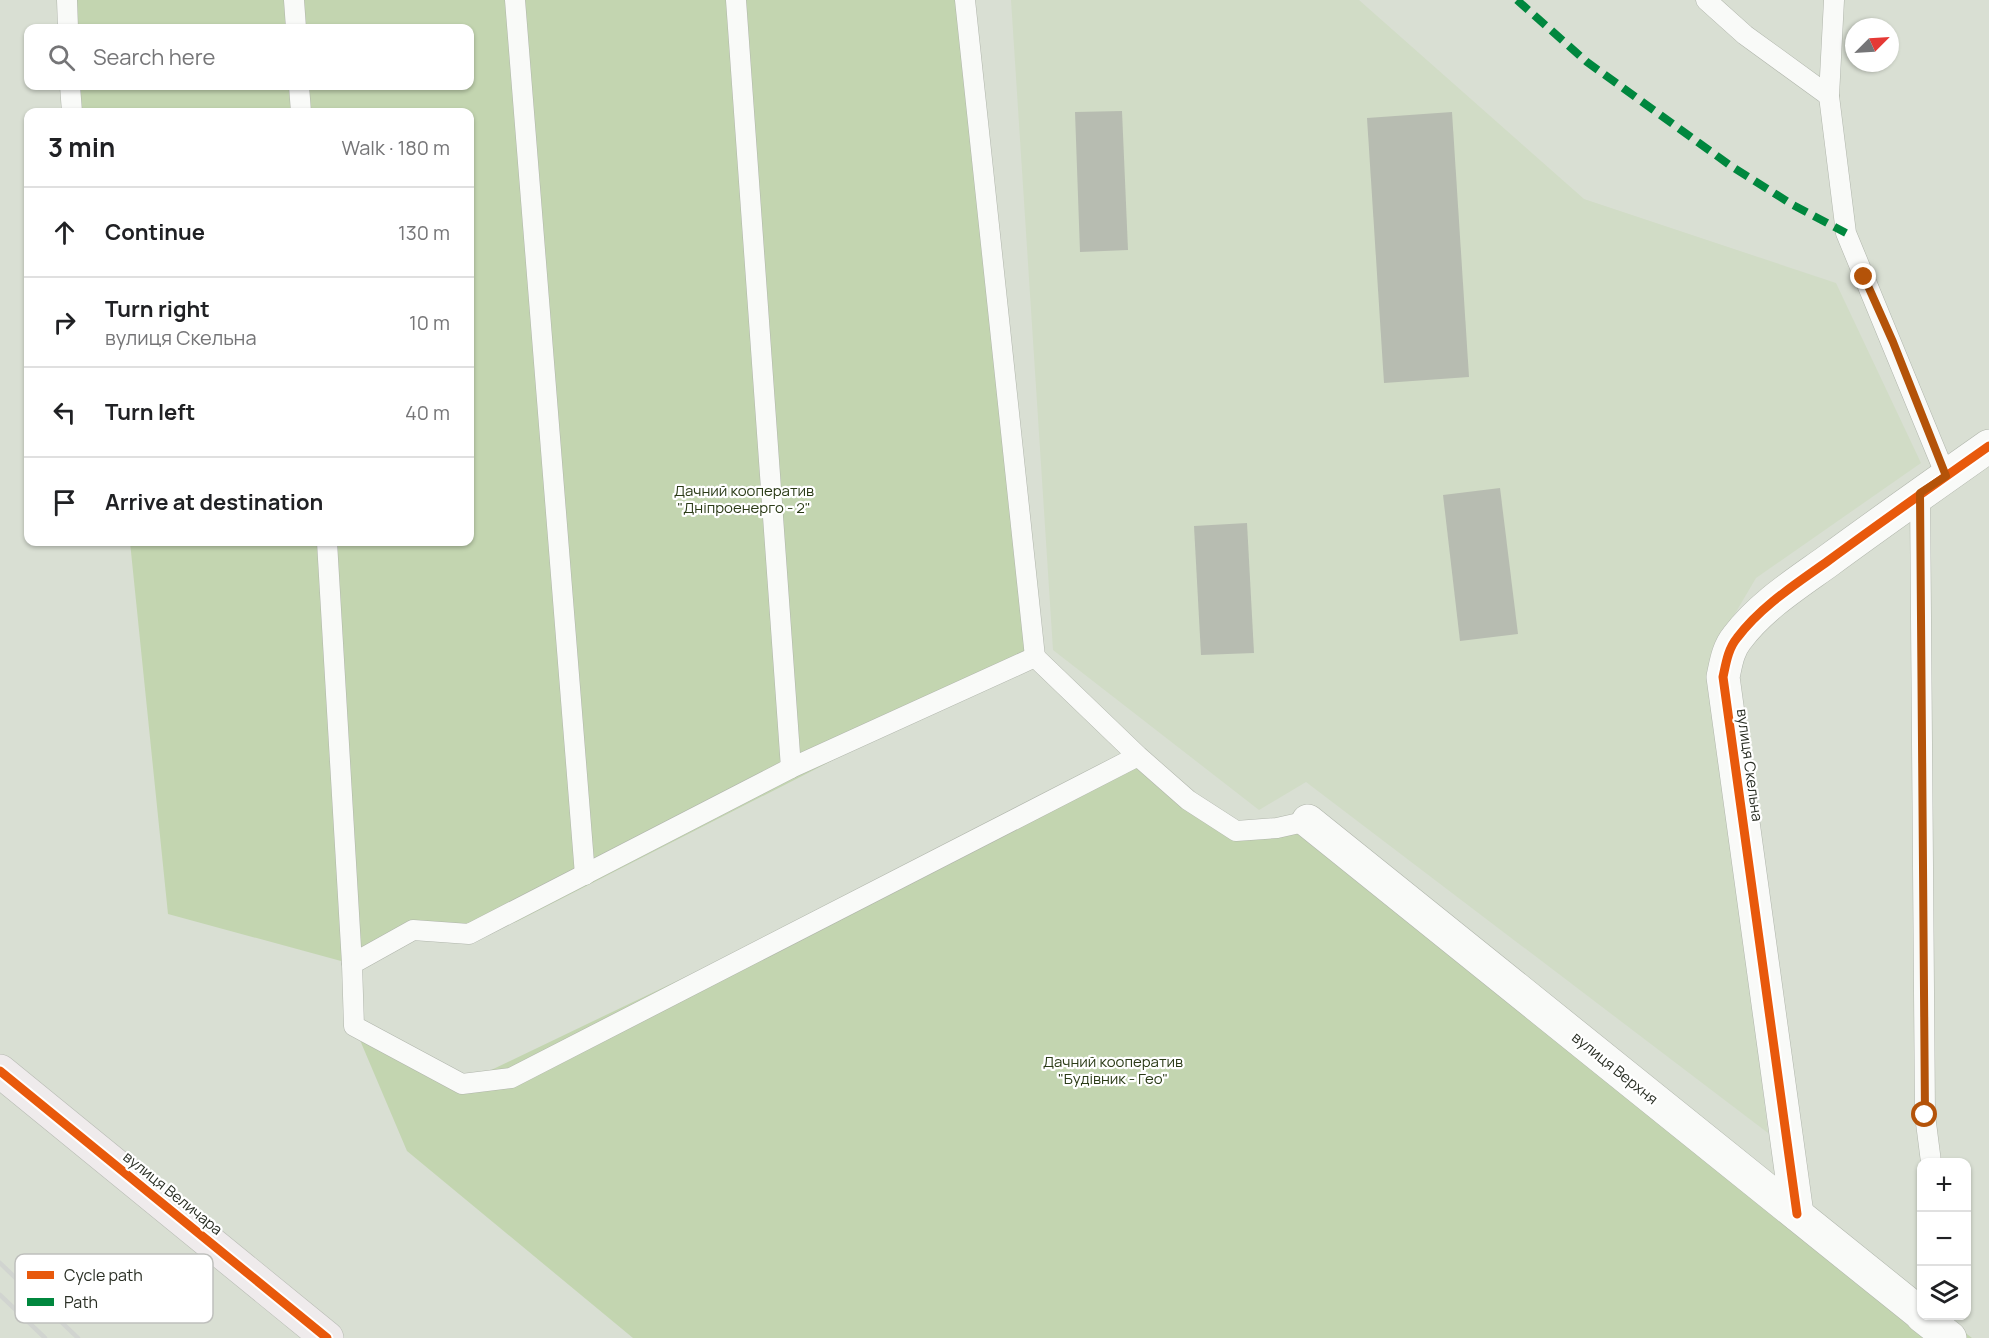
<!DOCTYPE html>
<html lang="en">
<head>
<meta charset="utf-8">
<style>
	body { margin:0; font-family:Manrope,sans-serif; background:#f2f2f2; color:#202124 }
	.controls { position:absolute; right:18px; bottom:18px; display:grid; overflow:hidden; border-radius:12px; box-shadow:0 2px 4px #0004 }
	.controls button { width:54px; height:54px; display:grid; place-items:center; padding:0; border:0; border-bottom:2px solid #e0e0e0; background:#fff; color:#202124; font:30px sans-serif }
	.compass { position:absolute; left:1845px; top:18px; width:54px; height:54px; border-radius:50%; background:#fff; box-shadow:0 2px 4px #0004; rotate:66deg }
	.stop { position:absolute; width:18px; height:18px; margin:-14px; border:4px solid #b45309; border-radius:50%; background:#fff }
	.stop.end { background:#b45309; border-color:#fff; box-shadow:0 2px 6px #0008 }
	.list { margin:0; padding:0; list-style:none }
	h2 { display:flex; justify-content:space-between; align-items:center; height:78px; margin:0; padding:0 24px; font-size:26px }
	h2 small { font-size:20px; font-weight:400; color:#757577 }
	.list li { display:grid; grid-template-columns:39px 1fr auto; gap:18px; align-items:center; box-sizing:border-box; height:90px; padding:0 24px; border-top:2px solid #e0e0e0 }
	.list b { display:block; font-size:22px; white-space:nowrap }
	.list p { margin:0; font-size:20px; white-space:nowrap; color:#757577 }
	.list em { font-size:20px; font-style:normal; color:#757577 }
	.icon { flex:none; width:33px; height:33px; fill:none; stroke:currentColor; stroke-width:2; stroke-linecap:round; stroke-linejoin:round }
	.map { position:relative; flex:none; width:1989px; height:1338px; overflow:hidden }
	.search { position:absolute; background:#fff; box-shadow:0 2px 4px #0004; left:24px; top:24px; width:450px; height:66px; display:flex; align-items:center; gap:15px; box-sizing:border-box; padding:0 21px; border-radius:12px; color:#757577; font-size:22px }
	.panel { position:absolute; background:#fff; box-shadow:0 2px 4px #0004; left:24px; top:108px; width:450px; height:438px; border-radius:12px }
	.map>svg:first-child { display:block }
	.built { fill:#d1dcc6 }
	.green { fill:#c3d5b0 }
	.building { fill:#b7bcb1 }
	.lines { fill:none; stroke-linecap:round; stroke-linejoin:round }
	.service-casing { stroke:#b0b5ab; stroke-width:21 }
	.minor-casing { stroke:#b0b5ab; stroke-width:34 }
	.primary-casing { stroke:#b7bab3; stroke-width:34 }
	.service { stroke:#f9faf8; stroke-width:20 }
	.minor { stroke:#f9faf8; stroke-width:33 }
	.primary { stroke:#efebec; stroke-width:33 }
	.rail { stroke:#d1d4d0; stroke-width:4.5 }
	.quiet { stroke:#00873e; stroke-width:8; stroke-dasharray:15 8; stroke-linecap:butt }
	.cycleway-casing { stroke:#fff; stroke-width:13 }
	.cycleway { stroke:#e8590c; stroke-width:9 }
	.route { stroke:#b45309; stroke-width:8 }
	.labels { text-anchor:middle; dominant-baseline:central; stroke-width:4.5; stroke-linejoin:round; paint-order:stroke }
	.park-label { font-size:15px; fill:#2b3b17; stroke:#fff }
	.street-label { font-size:15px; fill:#292e24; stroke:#fff }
	.key { fill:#fff; stroke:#bfc0bd; stroke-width:1.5 }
	.key-label { font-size:16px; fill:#292e24 }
</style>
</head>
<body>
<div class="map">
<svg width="1989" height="1338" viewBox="0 0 1989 1338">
	<rect width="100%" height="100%" fill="#d9dfd3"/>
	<polygon class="built" points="1011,0 1359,0 1584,199 1836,283 1921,463 1756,578 1710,656 1768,1133 1306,782 1259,810 1053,650"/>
	<g class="green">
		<polygon points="62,0 967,0 1035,657 516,922 469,934 413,930 352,964 168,914 130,542 470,542 470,112 70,112 68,86 470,86 470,28 64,28"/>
		<polygon points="1138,756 1236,831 1308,821 1972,1338 633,1338 407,1151 354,1026 462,1084 1021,816"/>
	</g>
	<g class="building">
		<polygon points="1122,111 1128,250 1080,252 1075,112"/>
		<polygon points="1452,112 1469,377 1384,383 1367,118"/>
		<polygon points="1500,488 1518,634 1460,641 1443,495"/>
		<polygon points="1247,523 1254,653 1201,655 1194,526"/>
	</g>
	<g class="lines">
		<g class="service-casing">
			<g id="service">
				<polyline points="67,0 68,28"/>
				<polyline points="294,0 296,28"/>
				<polyline points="515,0 585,875"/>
				<polyline points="736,0 791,768"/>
				<polyline points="965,0 1035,657"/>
				<polyline points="1706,0 1745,35 1829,96"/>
				<polyline points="1834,0 1829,96 1846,233 1946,476"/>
				<polyline points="70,86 72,112"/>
				<polyline points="299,86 301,112"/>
				<polyline points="1920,493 1925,1115 1931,1162"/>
				<polyline points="327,542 352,964"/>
				<polyline points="1138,756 1035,657 791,768 469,934 413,930 352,964 354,1026 462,1084 511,1078 1138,756 1188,800 1236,831 1277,828 1308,821"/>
			</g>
		</g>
		<g class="minor-casing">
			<g id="minor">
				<polyline points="1308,821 1922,1315"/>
				<path d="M1797 1214 1723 677C1726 663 1728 649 1737 638 1761 606 1796 584 1828 561 1881 522 1935 484 1989 446"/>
				<polyline points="1922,1316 1950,1338"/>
			</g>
		</g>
		<g class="primary-casing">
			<polyline id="primary" points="0,1071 327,1338"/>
		</g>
		<use href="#service" class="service"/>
		<use href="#minor" class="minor"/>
		<use href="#primary" class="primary"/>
		<g class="rail">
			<polyline points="0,1263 78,1338"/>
			<polyline points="0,1295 45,1338"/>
		</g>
		<polyline class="quiet" points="1517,0 1587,62 1731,166 1793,205 1846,233"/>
		<g class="cycleway-casing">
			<g id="cycleway">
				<polyline points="0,1071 327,1338"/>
				<path d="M1797 1214 1723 677C1726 663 1728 649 1737 638 1761 606 1796 584 1828 561 1881 522 1935 484 1989 446"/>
			</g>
		</g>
		<use href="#cycleway" class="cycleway"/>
	</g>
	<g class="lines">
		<polyline class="route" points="1864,277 1893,342 1946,476 1920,493 1925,1115"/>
	</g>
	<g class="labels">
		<g class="park-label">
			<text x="744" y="490">Дачний кооператив<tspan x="744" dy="17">"Дніпроенерго - 2"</tspan></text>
			<text x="1113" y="1061">Дачний кооператив<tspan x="1113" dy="17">"Будівник - Гео"</tspan></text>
		</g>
		<g class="street-label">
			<text transform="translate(1750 765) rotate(82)">вулиця Скельна</text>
			<text transform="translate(1615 1068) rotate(39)">вулиця Верхня</text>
			<text transform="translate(173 1193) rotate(39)">вулиця Величара</text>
		</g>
	</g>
	<rect x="15" y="1254" width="198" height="69" rx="9" class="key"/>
	<rect x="27" y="1271" width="27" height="8" fill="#e8590c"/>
	<rect x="27" y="1298" width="27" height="8" fill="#00873e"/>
	<g class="key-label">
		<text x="64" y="1281">Cycle path</text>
		<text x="64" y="1308">Path</text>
	</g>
</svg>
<div class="controls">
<button>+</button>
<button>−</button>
<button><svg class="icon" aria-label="layers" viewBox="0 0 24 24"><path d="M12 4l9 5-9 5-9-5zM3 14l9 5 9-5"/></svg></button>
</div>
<svg class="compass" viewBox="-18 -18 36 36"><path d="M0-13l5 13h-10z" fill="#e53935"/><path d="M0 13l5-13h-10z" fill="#757577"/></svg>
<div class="stop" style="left:1925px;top:1115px"></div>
<div class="stop end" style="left:1864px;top:277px"></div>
<div class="search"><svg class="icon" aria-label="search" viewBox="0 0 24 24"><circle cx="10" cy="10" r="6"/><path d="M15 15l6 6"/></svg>Search here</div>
<section class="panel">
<h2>3 min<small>Walk · 180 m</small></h2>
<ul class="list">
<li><svg class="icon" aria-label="ahead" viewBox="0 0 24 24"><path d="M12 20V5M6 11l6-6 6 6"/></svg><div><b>Continue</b></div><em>130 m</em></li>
<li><svg class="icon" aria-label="right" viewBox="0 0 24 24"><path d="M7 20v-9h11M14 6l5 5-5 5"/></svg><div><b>Turn right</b><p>вулиця Скельна</p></div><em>10 m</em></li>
<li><svg class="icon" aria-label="left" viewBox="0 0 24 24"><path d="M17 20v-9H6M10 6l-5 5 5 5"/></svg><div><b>Turn left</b></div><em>40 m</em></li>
<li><svg class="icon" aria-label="arrive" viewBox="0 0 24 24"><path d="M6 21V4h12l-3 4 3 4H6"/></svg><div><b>Arrive at destination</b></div></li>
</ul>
</section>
</div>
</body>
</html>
